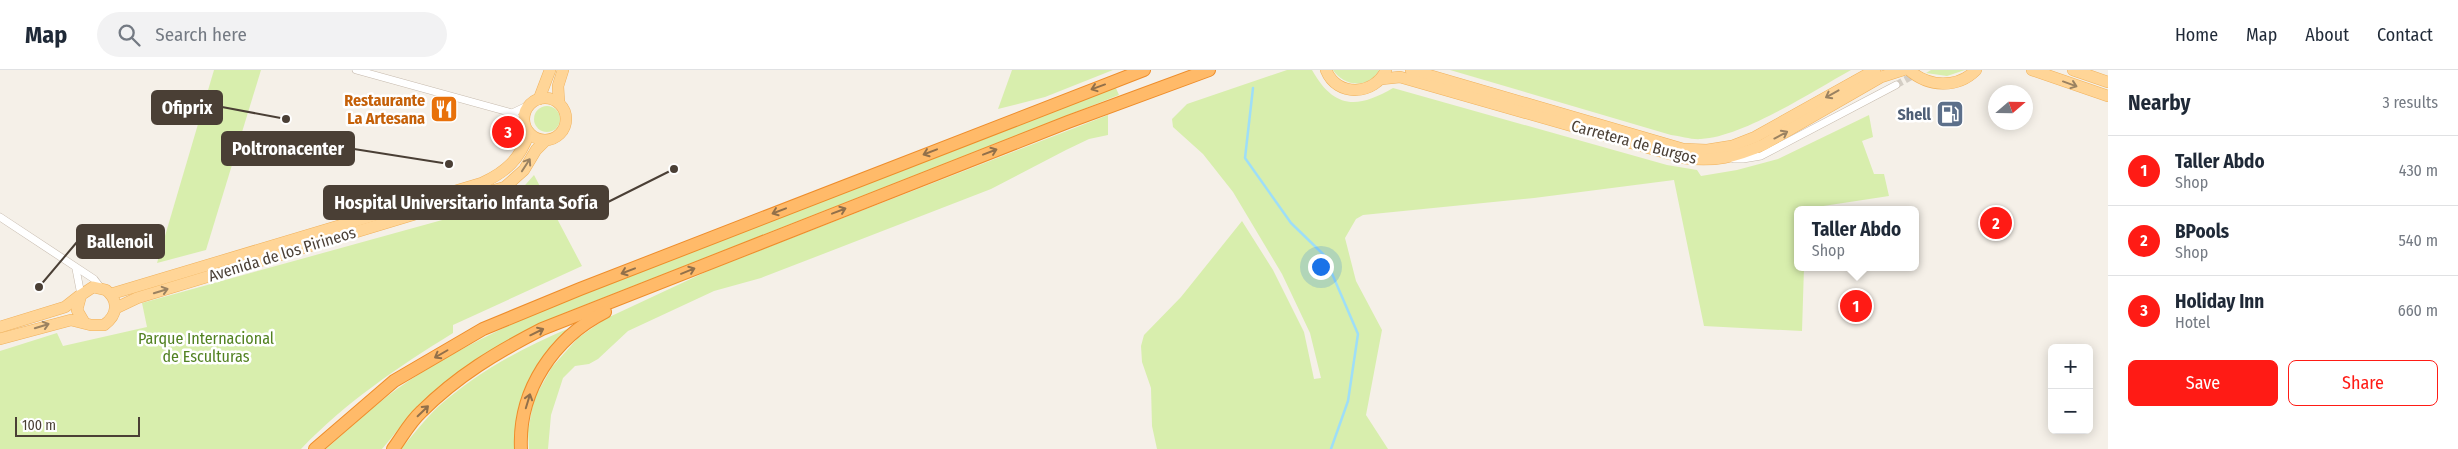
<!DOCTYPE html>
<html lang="en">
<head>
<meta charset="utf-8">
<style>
	body { margin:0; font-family:"Fira Sans Condensed",sans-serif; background:#f2f2f3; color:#1f2937 }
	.controls { position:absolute; right:15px; bottom:15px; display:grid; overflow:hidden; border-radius:8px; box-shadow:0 2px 12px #0003 }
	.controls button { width:45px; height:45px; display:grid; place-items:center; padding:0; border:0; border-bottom:1px solid #e0e1e3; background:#fff; color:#1f2937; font:25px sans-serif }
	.compass { position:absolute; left:1988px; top:15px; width:45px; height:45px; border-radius:50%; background:#fff; box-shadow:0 2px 12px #0003; rotate:70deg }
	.scale { position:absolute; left:15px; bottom:12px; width:125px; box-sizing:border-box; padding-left:5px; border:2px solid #4a3f35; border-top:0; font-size:14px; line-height:18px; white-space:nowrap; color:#4a3f35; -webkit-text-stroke:4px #fff; paint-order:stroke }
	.you { position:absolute; left:1320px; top:196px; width:18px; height:18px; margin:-12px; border:4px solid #fff; border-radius:50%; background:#1a73e8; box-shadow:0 0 0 8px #1a73e833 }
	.badge { display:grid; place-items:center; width:32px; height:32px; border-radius:50%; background:#ff1b15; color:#fff; font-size:16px; font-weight:700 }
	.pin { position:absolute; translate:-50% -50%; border:2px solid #fff; box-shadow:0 1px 5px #0006 }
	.popup { position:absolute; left:1794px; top:136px; width:125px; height:65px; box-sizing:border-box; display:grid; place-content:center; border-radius:8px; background:#fff; filter:drop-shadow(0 1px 4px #0005); font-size:16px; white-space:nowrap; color:#747a83 }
	.popup b { font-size:19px; color:#1f2937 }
	.popup::after { content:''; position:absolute; left:50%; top:100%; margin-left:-10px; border:10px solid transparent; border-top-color:#fff }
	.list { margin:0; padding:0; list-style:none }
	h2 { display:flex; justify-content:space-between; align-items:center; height:65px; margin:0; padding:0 20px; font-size:21px }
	h2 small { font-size:16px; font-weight:400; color:#747a83 }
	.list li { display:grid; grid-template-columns:32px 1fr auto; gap:15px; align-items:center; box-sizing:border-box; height:70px; padding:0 20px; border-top:1px solid #e0e1e3 }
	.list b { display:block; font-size:19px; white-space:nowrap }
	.list p { margin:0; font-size:16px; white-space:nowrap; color:#747a83 }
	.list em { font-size:16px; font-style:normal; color:#747a83 }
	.actions { display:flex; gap:10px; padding:15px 20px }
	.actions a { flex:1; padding:11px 0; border:1px solid #ff1b15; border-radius:8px; text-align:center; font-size:18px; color:#ff1b15 }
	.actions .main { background:#ff1b15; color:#fff }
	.icon { flex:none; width:28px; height:28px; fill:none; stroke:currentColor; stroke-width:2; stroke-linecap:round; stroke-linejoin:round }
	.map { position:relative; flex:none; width:2108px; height:379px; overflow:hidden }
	header { display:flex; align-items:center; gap:30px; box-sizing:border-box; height:70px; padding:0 25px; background:#fff; border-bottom:1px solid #e0e1e3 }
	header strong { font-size:24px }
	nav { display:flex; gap:28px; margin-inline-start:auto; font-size:18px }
	.search { width:350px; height:45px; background:#f2f2f3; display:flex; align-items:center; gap:12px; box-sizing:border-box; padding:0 18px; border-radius:28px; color:#747a83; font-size:19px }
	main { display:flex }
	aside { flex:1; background:#fff }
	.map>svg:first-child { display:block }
	.green { fill:#d8eead }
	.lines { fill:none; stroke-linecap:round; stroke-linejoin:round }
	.stream { stroke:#9edef8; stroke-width:2.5 }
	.minor-tunnel { stroke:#d3cdc4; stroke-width:7; stroke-dasharray:7 3.5; stroke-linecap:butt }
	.minor-casing { stroke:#c5b9ac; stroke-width:8 }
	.primary-casing { stroke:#f0b15b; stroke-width:12 }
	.motorway-casing { stroke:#ee8d2a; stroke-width:14 }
	.minor { stroke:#fff; stroke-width:7 }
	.primary { stroke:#ffd597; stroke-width:11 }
	.motorway { stroke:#ffba69; stroke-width:12 }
	.oneway { stroke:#9b8261 }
	.oneway2 { stroke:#92704a }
	.labels { text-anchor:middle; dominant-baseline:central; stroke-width:5; stroke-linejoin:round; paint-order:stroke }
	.food-label { font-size:16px; font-weight:bold; fill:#c56008; stroke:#fff; text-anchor:end }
	.service-label { font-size:16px; font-weight:bold; fill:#4e5e75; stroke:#fff; text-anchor:end }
	.street-label { font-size:16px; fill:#4a3f35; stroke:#fff }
	.park-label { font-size:16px; fill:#528222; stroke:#fff }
	.leader { fill:none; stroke:#4a3f35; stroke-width:2 }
	.callout-dot { fill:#4a3f35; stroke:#fff; stroke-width:2 }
	.callout { fill:#4a3f35; stroke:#4a3f35; stroke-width:2 }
	.callout-label { font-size:18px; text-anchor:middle; font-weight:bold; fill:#fff }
</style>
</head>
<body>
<header>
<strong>Map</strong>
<div class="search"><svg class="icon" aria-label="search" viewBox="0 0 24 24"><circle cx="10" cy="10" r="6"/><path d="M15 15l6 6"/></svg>Search here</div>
<nav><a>Home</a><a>Map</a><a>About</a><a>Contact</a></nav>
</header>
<main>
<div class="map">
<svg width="2108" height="379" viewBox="0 0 2108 379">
	<rect width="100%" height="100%" fill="#f5f0e8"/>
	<g class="green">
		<polygon points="214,0 261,0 206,180 157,193"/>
		<polygon points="1012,0 1113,0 1045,27 998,39"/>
		<path d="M1287 0H1312C1334 39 1357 39 1393 18L1667 95 1697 100 1701 106 1737 100 1778 89 1869 45 1873 67 1862 71 1874 104H1884L1889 126 1797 140V197H1804L1802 261 1704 256 1674 110 1534 128 1363 145 1356 149 1345 168 1356 211 1382 260 1366 345 1388 379H1157L1152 356 1151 318 1142 292 1141 276 1144 265 1181 227 1242 151 1273 200 1304 262 1314 309 1321 308 1310 263 1282 204 1233 122 1203 84 1173 57 1172 49 1187 34Z"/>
		<path d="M1333 0H1379C1369 19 1344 17 1333 0Z"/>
		<path d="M1450 0H1851C1813 21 1743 67 1701 69 1692 70 1681 66 1671 65Z"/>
		<polygon points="1931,0 1965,0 1947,6 1926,3"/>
		<path d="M1115 16 1119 25 562 244C508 268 460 295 417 338 405 350 394 365 382 379H326C349 359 372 337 397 319 446 284 501 259 555 234Z"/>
		<circle cx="547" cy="49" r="13"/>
		<polygon points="1108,45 1108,65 1089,69 1066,80 991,119 761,208 714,221 628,261 598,289 589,294 575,296 563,308 551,345 548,379 529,379 528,361 534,329 552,297 578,268 605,249 712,199"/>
		<path d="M534 105 582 196 453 255V263C398 297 346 332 301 379H0V281L57 263 63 276 147 257 142 233 511 131Z"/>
		<path d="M567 259C538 293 511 332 515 379H401C413 365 425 349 439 336 478 302 520 279 567 259Z"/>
	</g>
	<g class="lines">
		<polyline class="stream" points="1253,18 1245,88 1291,153 1324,185 1358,264 1348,331 1331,379"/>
		<polyline class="minor-tunnel" points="1896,15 1923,0"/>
		<g class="minor-casing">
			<g id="minor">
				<polyline points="356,0 512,43 525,56"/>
				<polyline points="512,43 529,35"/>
				<polyline points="1734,89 1743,89 1761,86 1896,15"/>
				<polyline points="0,147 94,209 100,217"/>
				<polyline points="76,199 81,225"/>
			</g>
		</g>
		<g class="primary-casing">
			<g id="primary">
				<path d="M1326 0C1337 28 1375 25 1386 0"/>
				<polyline points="1411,0 1683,79 1707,80 1732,76 1755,67 1875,0"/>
				<path d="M1909 0C1928 17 1957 19 1976 0"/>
				<polyline points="2032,0 2108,26"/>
				<polyline points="2073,0 2108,12"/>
				<path d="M1381 9 1400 7 1684 88C1715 92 1735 87 1763 75L1881 7 1903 0"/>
				<circle cx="545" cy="49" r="21"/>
				<polyline points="539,29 550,0"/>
				<polyline points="559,33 558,16 563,0"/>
				<path d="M111 224 482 113C506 102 520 89 529 63"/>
				<polyline points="116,238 137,228 505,117 524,100 536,80 545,71"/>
				<polyline points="0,257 65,237 79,226"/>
				<path d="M0 269 71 250 91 255H104C118 245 119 230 106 220L93 217 81 225 77 240 84 252"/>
			</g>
		</g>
		<g class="motorway-casing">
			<g id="motorway">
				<polyline points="315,379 394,311 483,259 580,219 1144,0"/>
				<path d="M393 379C402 367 410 352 421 342 457 306 497 282 542 259L1068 52 1209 0"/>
				<path d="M521 379C518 320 554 268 605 242"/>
			</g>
		</g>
		<use href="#minor" class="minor"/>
		<use href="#primary" class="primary"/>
		<use href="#motorway" class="motorway"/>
	</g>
	<defs><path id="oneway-shaft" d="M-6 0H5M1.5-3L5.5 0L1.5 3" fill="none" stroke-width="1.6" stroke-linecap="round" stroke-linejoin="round" transform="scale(1.25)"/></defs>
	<g class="oneway">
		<use href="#oneway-shaft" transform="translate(2070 14) rotate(20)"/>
		<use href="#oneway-shaft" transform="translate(1832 24) rotate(151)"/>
		<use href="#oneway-shaft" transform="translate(1781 65) rotate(-28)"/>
		<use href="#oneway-shaft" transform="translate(526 95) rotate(-57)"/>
		<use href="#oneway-shaft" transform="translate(161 221) rotate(-17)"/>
		<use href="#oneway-shaft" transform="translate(42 256) rotate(-17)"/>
	</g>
	<g class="oneway2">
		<use href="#oneway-shaft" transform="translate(1098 17) rotate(160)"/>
		<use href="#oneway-shaft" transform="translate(930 82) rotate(159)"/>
		<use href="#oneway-shaft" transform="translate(990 82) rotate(-21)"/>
		<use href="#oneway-shaft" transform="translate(779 141) rotate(159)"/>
		<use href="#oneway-shaft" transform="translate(839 141) rotate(-21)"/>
		<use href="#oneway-shaft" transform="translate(628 201) rotate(159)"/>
		<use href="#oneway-shaft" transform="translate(688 201) rotate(-22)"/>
		<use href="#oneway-shaft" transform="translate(537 262) rotate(-26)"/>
		<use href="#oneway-shaft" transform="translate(441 284) rotate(150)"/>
		<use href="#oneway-shaft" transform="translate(528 331) rotate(-73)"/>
		<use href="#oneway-shaft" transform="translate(423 341) rotate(-44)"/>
	</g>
	<defs>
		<g id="restaurant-square" transform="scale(1.4375)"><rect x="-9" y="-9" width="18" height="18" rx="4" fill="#e8710a" stroke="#fff"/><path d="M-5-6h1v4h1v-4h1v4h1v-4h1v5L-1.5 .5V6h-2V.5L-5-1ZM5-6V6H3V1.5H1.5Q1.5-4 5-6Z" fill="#fff"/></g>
		<g id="fuel-square" transform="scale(1.4375)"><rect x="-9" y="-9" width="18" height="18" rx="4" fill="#5c6f8a" stroke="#fff"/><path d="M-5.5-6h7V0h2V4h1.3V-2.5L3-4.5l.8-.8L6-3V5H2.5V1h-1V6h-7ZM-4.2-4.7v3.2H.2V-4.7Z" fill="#fff"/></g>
	</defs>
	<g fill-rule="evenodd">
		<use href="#restaurant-square" x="444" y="39"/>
		<use href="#fuel-square" x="1950" y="44"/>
	</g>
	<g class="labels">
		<g class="food-label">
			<text x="425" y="30">Restaurante<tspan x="425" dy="18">La Artesana</tspan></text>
		</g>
		<g class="service-label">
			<text x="1931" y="44">Shell</text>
		</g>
		<g class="street-label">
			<text transform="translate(1634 72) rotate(15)">Carretera de Burgos</text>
			<text transform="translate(282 184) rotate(-17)">Avenida de los Pirineos</text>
		</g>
		<g class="park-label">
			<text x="206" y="268">Parque Internacional<tspan x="206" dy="18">de Esculturas</tspan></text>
		</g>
	</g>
	<path class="leader" d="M286 49L222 37M449 94L354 79M674 99L608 132M39 217L77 172"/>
	<g class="callout-dot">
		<circle cx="286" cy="49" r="5"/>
		<circle cx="449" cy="94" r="5"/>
		<circle cx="674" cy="99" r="5"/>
		<circle cx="39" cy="217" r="5"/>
	</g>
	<g class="callout">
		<rect x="152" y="21" width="70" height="33" rx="5"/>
		<rect x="222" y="62" width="132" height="33" rx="5"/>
		<rect x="324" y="116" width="284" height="33" rx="5"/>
		<rect x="77" y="155" width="87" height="33" rx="5"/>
	</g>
	<g class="callout-label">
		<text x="187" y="44">Ofiprix</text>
		<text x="288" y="85">Poltronacenter</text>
		<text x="466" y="139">Hospital Universitario Infanta Sofía</text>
		<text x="120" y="178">Ballenoil</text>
	</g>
</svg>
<div class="controls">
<button>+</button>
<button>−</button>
</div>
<svg class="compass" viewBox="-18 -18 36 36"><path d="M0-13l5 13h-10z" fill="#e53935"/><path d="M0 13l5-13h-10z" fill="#747a83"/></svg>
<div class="scale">100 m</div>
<div class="you"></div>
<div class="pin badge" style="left:1856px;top:236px">1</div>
<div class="popup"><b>Taller Abdo</b>Shop</div>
<div class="pin badge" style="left:1996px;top:153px">2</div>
<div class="pin badge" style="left:508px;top:62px">3</div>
</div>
<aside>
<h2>Nearby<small>3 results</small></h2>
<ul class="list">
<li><span class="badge">1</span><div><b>Taller Abdo</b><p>Shop</p></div><em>430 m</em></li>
<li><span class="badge">2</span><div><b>BPools</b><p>Shop</p></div><em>540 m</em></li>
<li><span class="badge">3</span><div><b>Holiday Inn</b><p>Hotel</p></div><em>660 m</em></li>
</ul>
<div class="actions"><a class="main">Save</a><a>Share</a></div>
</aside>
</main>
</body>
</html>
